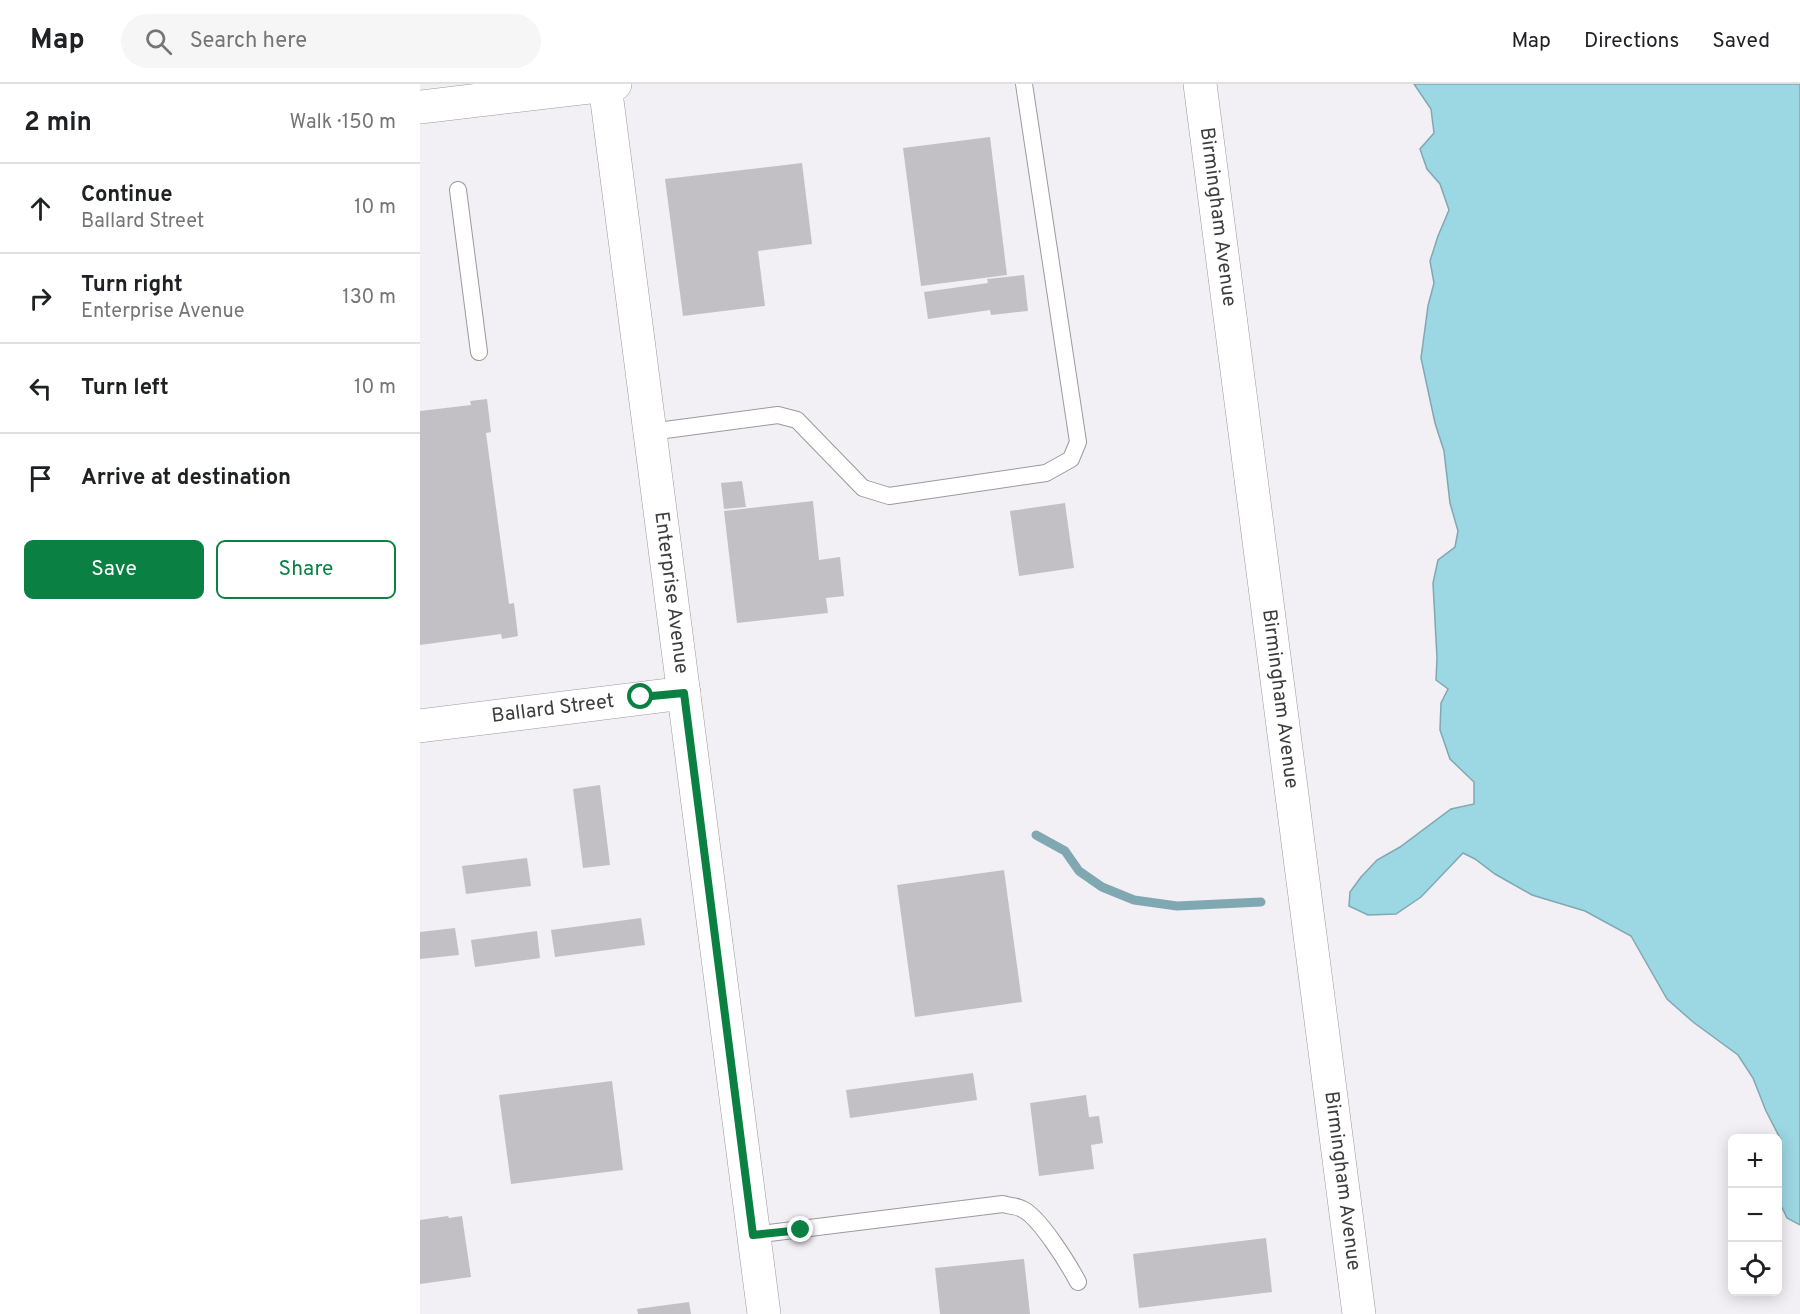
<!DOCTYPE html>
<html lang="en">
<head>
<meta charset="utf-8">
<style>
	body { margin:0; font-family:Overpass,sans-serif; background:#f6f6f6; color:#202124 }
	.controls { position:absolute; right:18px; bottom:18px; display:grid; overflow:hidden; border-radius:9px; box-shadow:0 3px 15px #0003 }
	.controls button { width:54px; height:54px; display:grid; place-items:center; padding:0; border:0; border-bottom:2px solid #e0e0e0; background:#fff; color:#202124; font:30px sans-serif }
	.stop { position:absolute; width:18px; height:18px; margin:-14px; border:4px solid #0b8043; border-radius:50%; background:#fff }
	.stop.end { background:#0b8043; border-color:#fff; box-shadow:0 2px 6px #0008 }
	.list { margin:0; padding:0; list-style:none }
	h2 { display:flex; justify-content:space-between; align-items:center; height:78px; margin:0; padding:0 24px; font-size:26px }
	h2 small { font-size:20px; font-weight:400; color:#757577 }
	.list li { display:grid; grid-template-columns:39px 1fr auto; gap:18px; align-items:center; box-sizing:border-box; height:90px; padding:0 24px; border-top:2px solid #e0e0e0 }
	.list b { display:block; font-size:22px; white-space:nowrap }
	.list p { margin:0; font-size:20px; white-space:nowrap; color:#757577 }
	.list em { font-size:20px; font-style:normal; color:#757577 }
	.actions { display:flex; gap:12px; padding:18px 24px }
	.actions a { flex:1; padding:14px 0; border:2px solid #0b8043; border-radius:9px; text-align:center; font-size:21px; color:#0b8043 }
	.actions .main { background:#0b8043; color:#fff }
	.icon { flex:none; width:33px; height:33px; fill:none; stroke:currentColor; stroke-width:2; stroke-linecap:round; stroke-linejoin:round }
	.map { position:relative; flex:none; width:1380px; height:1230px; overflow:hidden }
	header { display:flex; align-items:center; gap:36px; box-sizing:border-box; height:84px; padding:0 30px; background:#fff; border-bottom:2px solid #e0e0e0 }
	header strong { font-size:28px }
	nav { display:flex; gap:33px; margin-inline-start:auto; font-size:21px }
	.search { width:420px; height:54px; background:#f6f6f6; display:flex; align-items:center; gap:15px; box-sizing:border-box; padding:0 21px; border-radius:33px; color:#757577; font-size:22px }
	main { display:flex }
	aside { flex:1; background:#fff }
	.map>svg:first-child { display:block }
	.water { fill:#9cd7e4; stroke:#80a8b2; stroke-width:1.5 }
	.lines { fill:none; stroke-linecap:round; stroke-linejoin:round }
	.stream { stroke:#80a8b2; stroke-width:9 }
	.building { fill:#c3c0c5 }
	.lane-casing { stroke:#9c999e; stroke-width:18 }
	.street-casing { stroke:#9c999e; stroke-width:34 }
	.secondary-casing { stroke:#9c999e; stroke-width:34 }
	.lane { stroke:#fff; stroke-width:16 }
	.street { stroke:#fff; stroke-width:33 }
	.secondary { stroke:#fff; stroke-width:33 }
	.route { stroke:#0b8043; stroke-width:8 }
	.labels { text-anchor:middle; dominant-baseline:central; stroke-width:5; stroke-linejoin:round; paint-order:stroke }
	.street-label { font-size:20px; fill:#3d3c3e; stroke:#f2f0f4 }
</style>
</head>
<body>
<header>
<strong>Map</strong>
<div class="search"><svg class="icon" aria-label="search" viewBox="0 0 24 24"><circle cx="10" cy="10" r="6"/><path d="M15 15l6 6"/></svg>Search here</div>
<nav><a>Map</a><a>Directions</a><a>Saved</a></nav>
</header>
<main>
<aside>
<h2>2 min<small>Walk · 150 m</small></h2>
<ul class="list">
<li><svg class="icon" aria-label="ahead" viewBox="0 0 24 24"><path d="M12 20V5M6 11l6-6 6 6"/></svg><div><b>Continue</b><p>Ballard Street</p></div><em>10 m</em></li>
<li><svg class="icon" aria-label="right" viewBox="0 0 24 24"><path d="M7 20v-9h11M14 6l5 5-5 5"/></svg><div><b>Turn right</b><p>Enterprise Avenue</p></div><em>130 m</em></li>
<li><svg class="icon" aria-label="left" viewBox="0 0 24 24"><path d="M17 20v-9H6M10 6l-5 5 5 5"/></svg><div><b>Turn left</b></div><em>10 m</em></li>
<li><svg class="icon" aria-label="arrive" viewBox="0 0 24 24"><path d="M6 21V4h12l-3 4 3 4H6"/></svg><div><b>Arrive at destination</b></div></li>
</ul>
<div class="actions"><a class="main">Save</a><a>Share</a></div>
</aside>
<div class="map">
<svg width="1380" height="1230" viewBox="0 0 1380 1230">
	<rect width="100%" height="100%" fill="#f2f0f4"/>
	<polygon class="water" points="994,0 1380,0 1380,1141 1367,1134 1358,1115 1361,1056 1346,1027 1333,994 1318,971 1273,938 1247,915 1211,852 1165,827 1112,811 1075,790 1055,775 1043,769 1001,813 976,830 948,831 929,822 930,808 941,793 957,776 980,763 1031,725 1054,720 1054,698 1030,675 1020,646 1021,619 1028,605 1016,596 1017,574 1013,499 1018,476 1035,463 1038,447 1030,419 1024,367 1015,339 1001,274 1008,222 1014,199 1010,177 1018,152 1029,126 1020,100 1007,85 1000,65 1014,49 1011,25"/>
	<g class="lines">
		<polyline class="stream" points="616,751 645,767 659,787 682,803 714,816 757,822 841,818"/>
	</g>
	<g class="building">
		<polygon points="570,53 587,191 501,202 483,64"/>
		<polygon points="382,79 392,160 338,167 345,222 263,232 245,95"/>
		<polygon points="604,191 608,227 571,231 570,226 508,235 504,208 568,199 567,195"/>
		<polygon points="67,315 71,348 66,349 89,520 94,519 98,552 82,555 81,550 0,561 0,327 51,321 50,317"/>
		<polygon points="322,397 326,423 304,425 301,399"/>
		<polygon points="393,417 399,476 420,473 424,512 406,514 408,529 317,539 304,427"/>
		<polygon points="645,419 654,484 599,492 590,427"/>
		<polygon points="180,701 190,781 163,784 153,705"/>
		<polygon points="107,774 111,802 46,810 42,782"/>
		<polygon points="584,786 602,918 495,933 477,801"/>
		<polygon points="221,834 225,861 135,873 131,846"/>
		<polygon points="35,844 39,871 0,875 0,848"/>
		<polygon points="117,847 120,874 55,883 51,856"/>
		<polygon points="553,989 557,1016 430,1034 426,1006"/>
		<polygon points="192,997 203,1086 91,1100 79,1011"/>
		<polygon points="666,1011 669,1033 679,1032 683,1059 671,1061 674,1085 619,1092 610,1019"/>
		<polygon points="28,1132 29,1134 42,1132 51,1193 0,1200 0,1136"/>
		<polygon points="846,1154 852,1208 719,1224 713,1170"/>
		<polygon points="604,1175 610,1230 520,1230 515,1184"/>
		<polygon points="269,1218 271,1230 218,1230 217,1225"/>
	</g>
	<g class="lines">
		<g class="lane-casing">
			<g id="lane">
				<polyline points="38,106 59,268"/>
				<polyline points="230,348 358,331 377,336 443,404 469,412 626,389 651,375 658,358 604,0"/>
				<path d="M333 1151 583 1120C589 1122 597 1122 602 1125 619 1132 649 1181 658 1198"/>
			</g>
		</g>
		<g class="street-casing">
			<g id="street">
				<path id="s1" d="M185 1 344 1230"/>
				<polyline points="0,23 195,0"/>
				<path id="s2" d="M0 642 264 609"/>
			</g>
		</g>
		<g class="secondary-casing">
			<g id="secondary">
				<path id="s3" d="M780 0 939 1230"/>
			</g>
		</g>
		<use href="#lane" class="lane"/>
		<use href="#street" class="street"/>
		<use href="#secondary" class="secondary"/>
	</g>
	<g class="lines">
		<polyline class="route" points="221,613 264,609 333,1151 381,1146"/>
	</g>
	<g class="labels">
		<g class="street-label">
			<text stroke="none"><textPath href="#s3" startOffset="134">Birmingham Avenue</textPath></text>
			<text stroke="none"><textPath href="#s1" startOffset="512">Enterprise Avenue</textPath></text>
			<text stroke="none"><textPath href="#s3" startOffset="620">Birmingham Avenue</textPath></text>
			<text stroke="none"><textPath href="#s2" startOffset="134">Ballard Street</textPath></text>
			<text stroke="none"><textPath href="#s3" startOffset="1106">Birmingham Avenue</textPath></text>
		</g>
	</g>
</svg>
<div class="controls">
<button>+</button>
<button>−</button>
<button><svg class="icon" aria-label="locate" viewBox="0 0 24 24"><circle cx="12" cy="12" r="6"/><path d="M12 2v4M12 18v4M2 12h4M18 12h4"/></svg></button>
</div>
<div class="stop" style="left:221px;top:613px"></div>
<div class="stop end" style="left:381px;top:1146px"></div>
</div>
</main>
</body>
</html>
